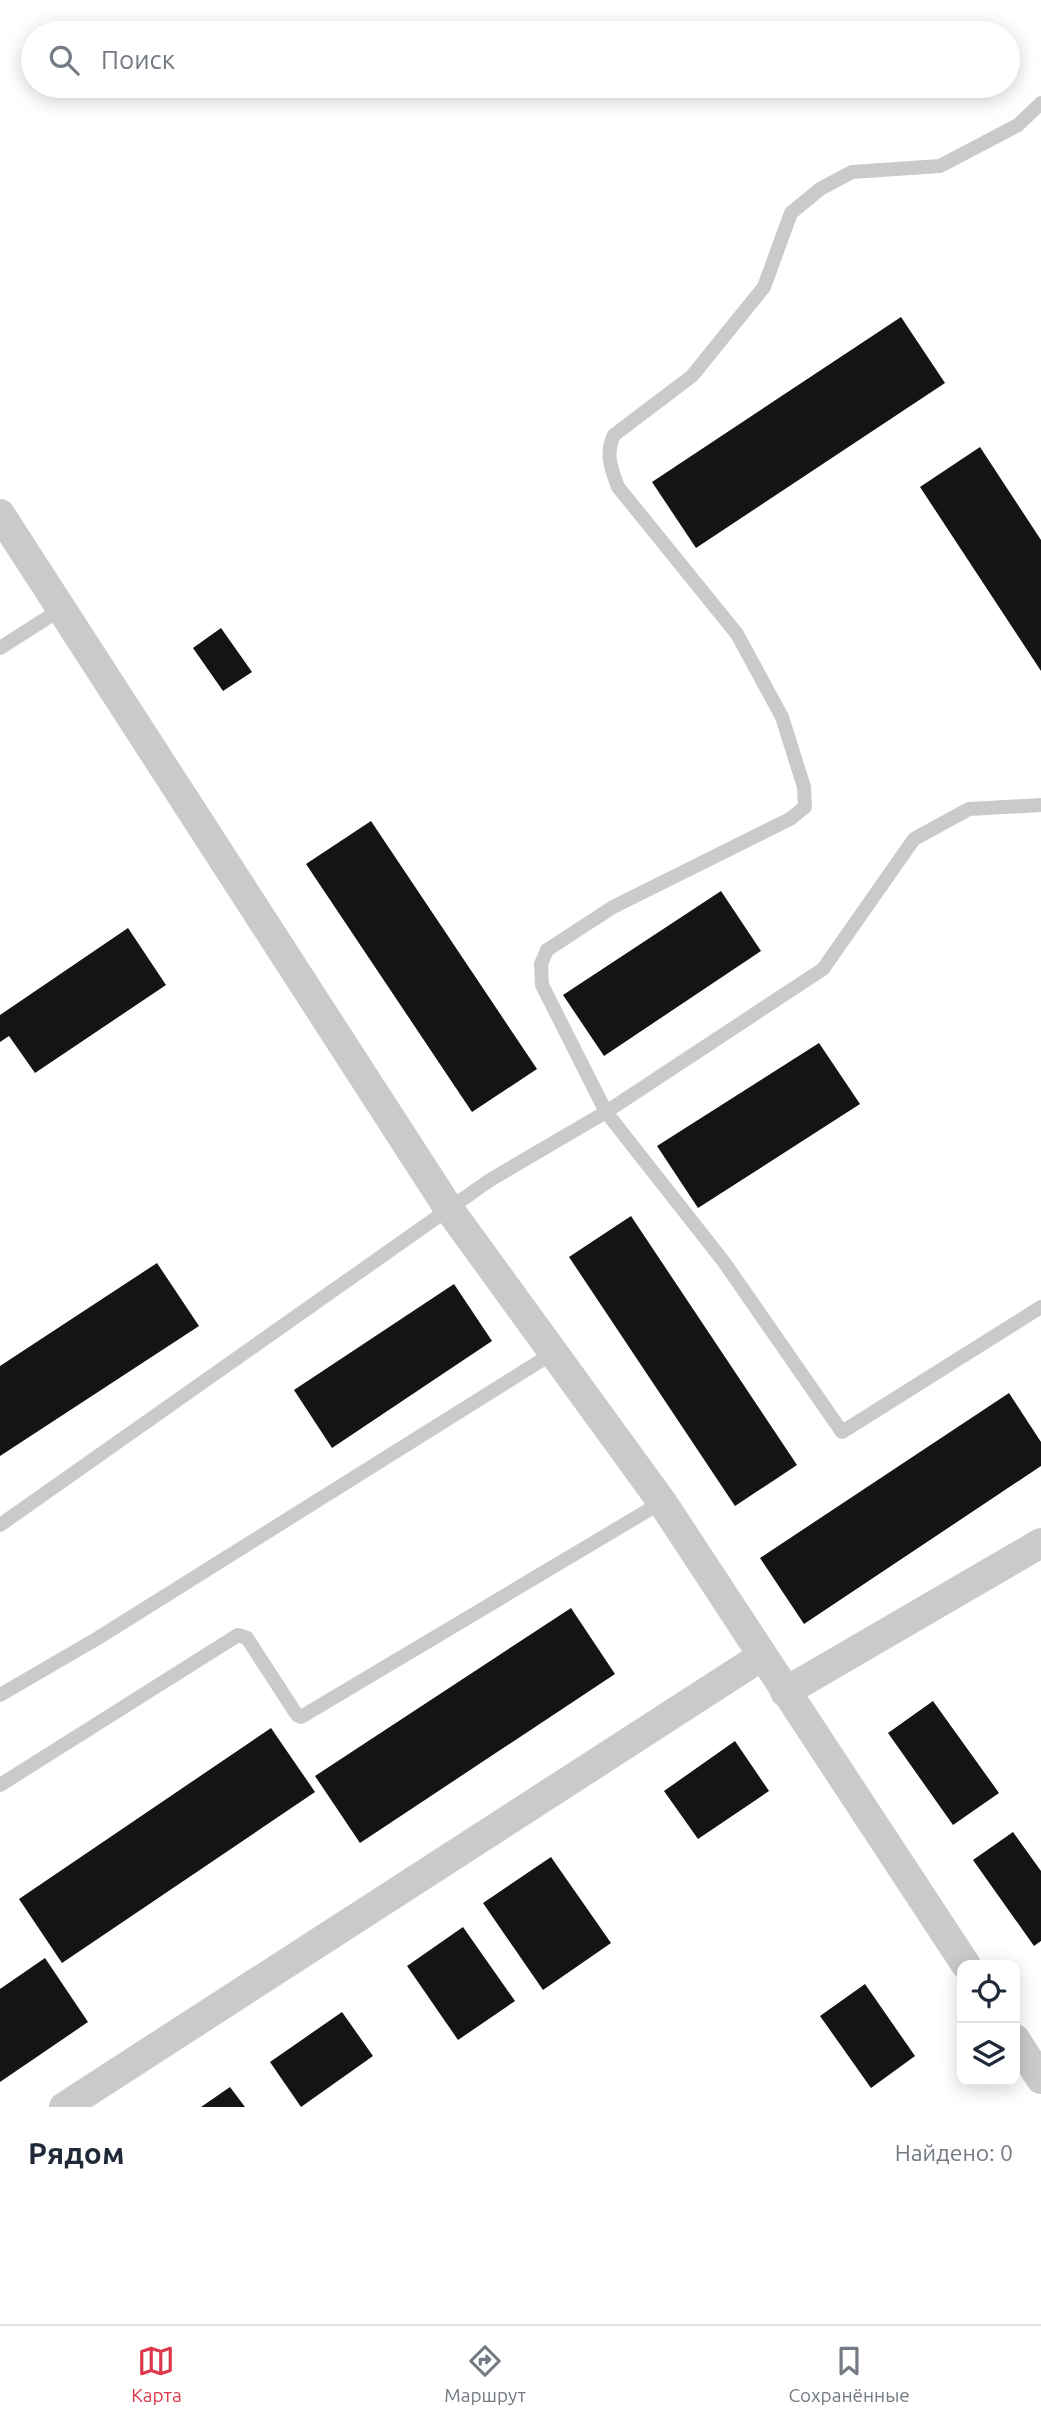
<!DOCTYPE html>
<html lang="ru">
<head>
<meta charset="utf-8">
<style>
	body { margin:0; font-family:Ubuntu,sans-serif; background:#f6f6f7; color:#1f2937 }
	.controls { position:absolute; right:21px; bottom:21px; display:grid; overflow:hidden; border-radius:14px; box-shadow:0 4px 18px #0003 }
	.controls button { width:63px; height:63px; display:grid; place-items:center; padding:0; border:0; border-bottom:2px solid #e0e1e3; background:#fff; color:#1f2937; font:35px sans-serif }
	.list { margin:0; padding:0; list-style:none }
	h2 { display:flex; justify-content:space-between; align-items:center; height:91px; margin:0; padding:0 28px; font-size:30px }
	h2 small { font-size:23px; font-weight:400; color:#747a83 }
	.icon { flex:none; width:38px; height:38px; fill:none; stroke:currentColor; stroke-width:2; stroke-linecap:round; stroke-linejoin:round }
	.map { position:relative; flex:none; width:1041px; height:2107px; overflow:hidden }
	.search { position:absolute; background:#fff; box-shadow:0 4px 18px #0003; left:21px; right:21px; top:21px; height:77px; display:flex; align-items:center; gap:18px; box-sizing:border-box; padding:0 24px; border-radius:38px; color:#747a83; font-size:26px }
	.sheet { height:217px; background:#fff }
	nav { display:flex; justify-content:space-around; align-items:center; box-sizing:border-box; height:98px; border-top:2px solid #e0e1e3; background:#fff; font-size:19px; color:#747a83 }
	nav a { display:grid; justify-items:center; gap:4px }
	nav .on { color:#db384a }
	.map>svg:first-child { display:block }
	.building { fill:#141414 }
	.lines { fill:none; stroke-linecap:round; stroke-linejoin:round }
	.service { stroke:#cacaca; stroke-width:14 }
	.minor { stroke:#cacaca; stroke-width:30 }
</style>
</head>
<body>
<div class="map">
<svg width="1041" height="2107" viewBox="0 0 1041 2107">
	<rect width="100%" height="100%" fill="#fff"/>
	<g class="building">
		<polygon points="901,317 945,383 696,548 652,482"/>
		<polygon points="980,447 1041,540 1041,671 920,487"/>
		<polygon points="221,628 252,672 223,691 193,648"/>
		<polygon points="371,821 537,1069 472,1112 306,864"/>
		<polygon points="721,891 761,951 604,1056 563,995"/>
		<polygon points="128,928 166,985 35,1073 9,1036 0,1042 0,1015"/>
		<polygon points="819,1043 860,1104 698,1208 657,1146"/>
		<polygon points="631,1216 797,1465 735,1506 569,1257"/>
		<polygon points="157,1263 199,1326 0,1456 0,1366"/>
		<polygon points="454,1284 492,1341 332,1448 294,1390"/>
		<polygon points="1009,1393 1041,1442 1041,1466 804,1624 760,1558"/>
		<polygon points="571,1608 615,1674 360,1843 315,1776"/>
		<polygon points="933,1701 999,1793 953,1825 888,1733"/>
		<polygon points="271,1728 315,1792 62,1963 19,1899"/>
		<polygon points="735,1741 769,1791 698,1839 664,1791"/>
		<polygon points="1013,1832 1041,1871 1041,1941 1034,1946 973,1860"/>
		<polygon points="551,1857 611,1943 543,1990 483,1903"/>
		<polygon points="463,1927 515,2001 458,2040 407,1966"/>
		<polygon points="45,1958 88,2022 0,2082 0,1989"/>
		<polygon points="865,1984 915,2056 871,2088 820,2016"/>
		<polygon points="342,2012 373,2056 301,2107 270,2062"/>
		<polygon points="230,2087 245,2107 201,2107"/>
	</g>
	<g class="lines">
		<g class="service">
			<path d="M1041 103 1018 125 940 166 852 172 820 189 791 213 764 287 692 376 614 435C605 454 611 468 618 487L737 634 782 717 804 787 805 807 790 819 613 907 547 950 541 964 542 985 606 1112 724 1262 842 1432 1041 1307"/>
			<polyline points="0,648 61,609"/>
			<polyline points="0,1525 490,1180 606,1112 823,969 914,839 969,809 1041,805"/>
			<polyline points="0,1695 98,1638 553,1353"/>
			<polyline points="0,1785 238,1635 247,1638 297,1715 301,1717 662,1502"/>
		</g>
		<g class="minor">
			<polyline points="0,514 449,1209 662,1502 966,1965"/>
			<polyline points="785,1692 1041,1543"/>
			<polyline points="1015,2039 1041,2079"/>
			<polyline points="64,2107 762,1656"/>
		</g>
	</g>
</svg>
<div class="controls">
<button><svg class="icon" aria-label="locate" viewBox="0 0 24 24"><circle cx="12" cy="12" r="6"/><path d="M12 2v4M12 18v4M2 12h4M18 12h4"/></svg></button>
<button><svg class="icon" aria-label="layers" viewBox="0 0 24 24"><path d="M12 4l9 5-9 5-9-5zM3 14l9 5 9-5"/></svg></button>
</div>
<div class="search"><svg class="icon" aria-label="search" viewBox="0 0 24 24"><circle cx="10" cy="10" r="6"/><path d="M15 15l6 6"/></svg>Поиск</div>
</div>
<section class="sheet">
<h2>Рядом<small>Найдено: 0</small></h2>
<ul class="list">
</ul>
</section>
<nav>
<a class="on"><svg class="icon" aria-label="map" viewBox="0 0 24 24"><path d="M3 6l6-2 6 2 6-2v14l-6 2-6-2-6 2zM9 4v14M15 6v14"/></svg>Карта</a>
<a><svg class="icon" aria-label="directions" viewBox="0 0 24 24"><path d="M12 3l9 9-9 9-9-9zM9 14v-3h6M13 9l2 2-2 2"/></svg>Маршрут</a>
<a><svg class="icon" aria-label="saved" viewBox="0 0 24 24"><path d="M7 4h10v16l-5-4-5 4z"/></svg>Сохранённые</a>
</nav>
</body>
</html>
